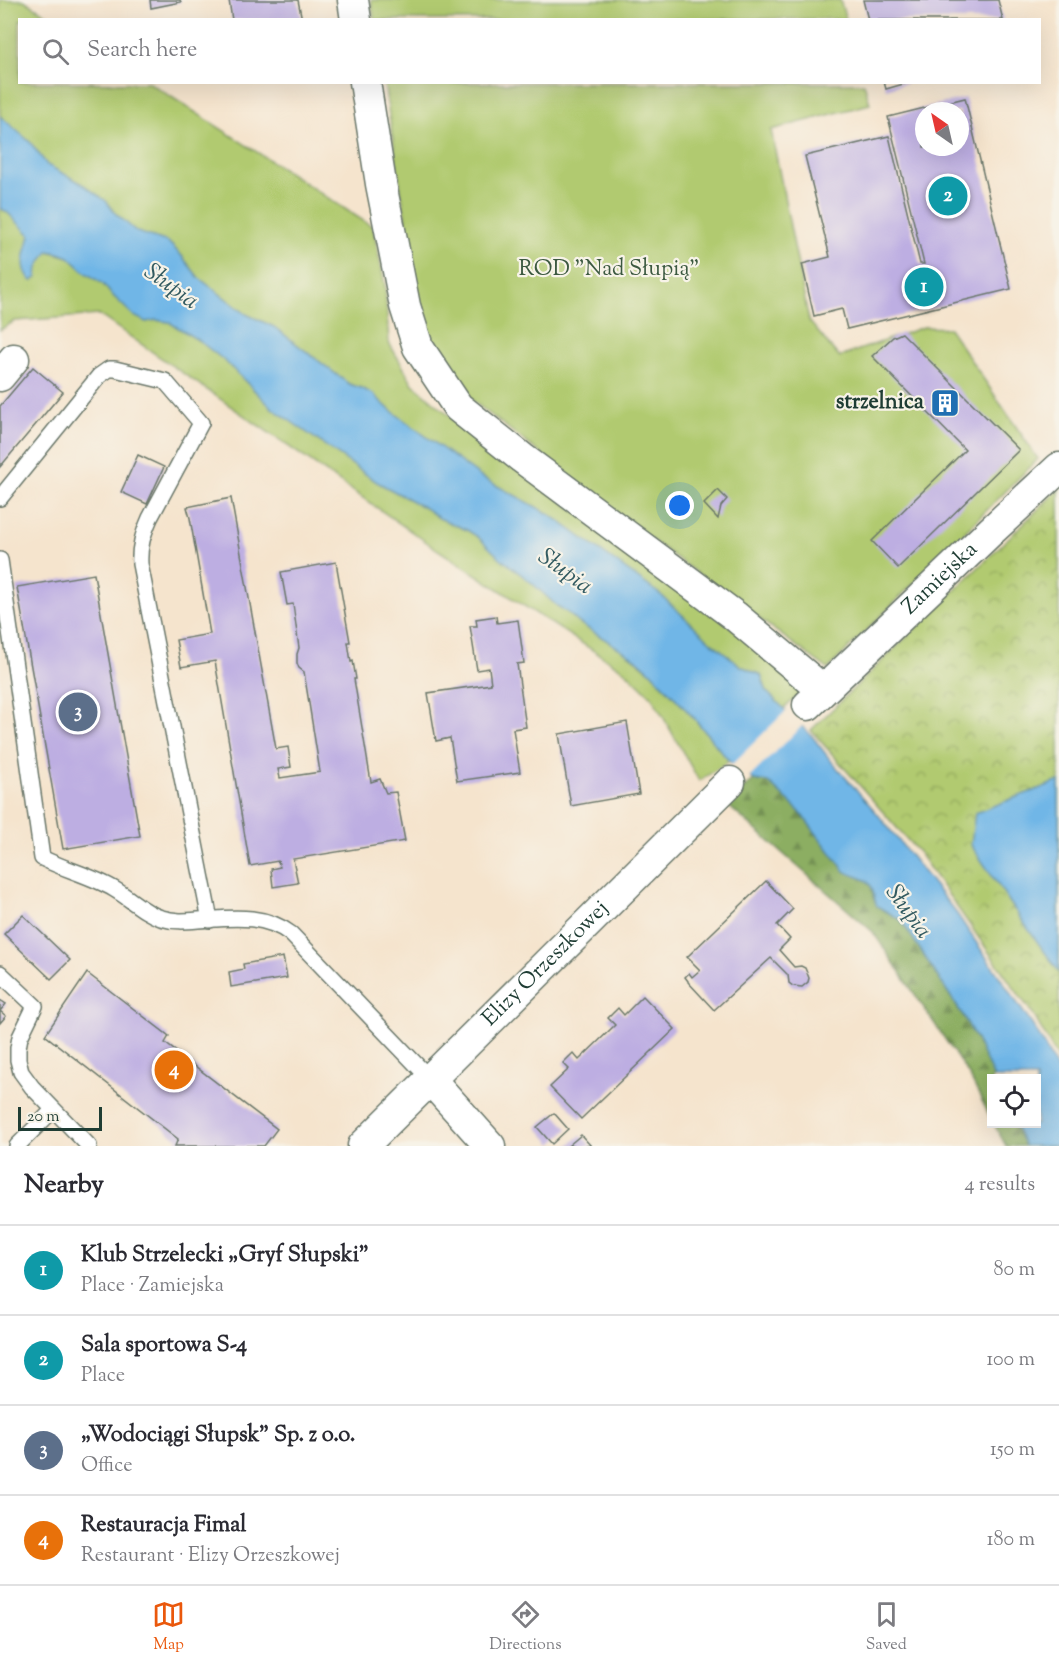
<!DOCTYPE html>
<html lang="en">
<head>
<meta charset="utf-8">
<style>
	body { margin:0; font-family:"Sorts Mill Goudy",serif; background:#f2f2f3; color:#2b2b33 }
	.controls { position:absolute; right:18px; bottom:18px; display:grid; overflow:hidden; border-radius:0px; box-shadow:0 6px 24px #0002 }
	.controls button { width:54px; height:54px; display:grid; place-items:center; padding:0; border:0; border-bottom:2px solid #e1e1e2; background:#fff; color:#2b2b33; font:30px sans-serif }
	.compass { position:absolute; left:915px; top:102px; width:54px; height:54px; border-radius:50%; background:#fff; box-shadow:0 6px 24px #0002; rotate:326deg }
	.scale { position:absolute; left:18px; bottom:15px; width:84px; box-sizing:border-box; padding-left:6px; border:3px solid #1f3d34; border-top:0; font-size:16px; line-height:21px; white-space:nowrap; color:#1f3d34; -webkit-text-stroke:4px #f7f3e8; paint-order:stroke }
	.you { position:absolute; left:680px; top:506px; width:21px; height:21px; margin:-15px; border:4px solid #fff; border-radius:50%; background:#1a73e8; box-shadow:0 0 0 9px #1a73e833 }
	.badge { display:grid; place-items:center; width:39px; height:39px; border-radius:50%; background:#ea580c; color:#fff; font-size:20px; font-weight:700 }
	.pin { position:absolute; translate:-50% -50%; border:3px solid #fff; box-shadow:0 2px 6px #0006 }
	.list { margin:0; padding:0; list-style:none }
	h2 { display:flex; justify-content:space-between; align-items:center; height:78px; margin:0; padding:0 24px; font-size:26px }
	h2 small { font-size:20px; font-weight:400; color:#7c7c81 }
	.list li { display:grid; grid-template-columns:39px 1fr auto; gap:18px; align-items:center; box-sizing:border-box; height:90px; padding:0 24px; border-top:2px solid #e1e1e2 }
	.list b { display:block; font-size:22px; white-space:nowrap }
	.list p { margin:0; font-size:20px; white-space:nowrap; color:#7c7c81 }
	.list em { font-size:20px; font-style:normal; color:#7c7c81 }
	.icon { flex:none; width:33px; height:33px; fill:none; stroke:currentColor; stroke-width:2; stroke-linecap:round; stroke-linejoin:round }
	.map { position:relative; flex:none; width:1059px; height:1146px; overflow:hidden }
	.search { position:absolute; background:#fff; box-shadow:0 6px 24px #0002; left:18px; right:18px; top:18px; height:66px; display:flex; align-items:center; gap:15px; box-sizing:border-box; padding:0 21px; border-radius:0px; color:#7c7c81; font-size:22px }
	.sheet { height:438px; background:#fff }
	nav { display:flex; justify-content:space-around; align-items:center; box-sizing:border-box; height:84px; border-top:2px solid #e1e1e2; background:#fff; font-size:16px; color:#7c7c81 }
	nav a { display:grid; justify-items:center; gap:3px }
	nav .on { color:#ea580c }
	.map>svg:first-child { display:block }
	.green { fill:#b1ca6f; stroke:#688452; stroke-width:1.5 }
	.forest { fill:url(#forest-firs); stroke:#56764b; stroke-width:1.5 }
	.park { fill:url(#park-crowns); stroke:#688452; stroke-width:1.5 }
	.water { fill:#70b6e7; stroke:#487a8e; stroke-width:1.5 }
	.pier { fill:#f5e4cd }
	.building { fill:#bdaee2; fill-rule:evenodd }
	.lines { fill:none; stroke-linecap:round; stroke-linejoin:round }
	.lane-casing { stroke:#6a776a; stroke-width:18 }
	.street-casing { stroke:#6a776a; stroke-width:33 }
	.lane { stroke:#fff; stroke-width:15 }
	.street { stroke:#fff; stroke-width:30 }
	.labels { text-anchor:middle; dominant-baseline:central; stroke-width:4.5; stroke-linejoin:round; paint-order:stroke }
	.park-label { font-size:22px; fill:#3c5940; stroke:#f7f3e8 }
	.poi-label { font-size:22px; font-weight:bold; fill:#1f3d34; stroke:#f7f3e8; text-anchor:end }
	.street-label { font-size:22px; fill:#1f3d34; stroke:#f7f3e8 }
	.water-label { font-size:24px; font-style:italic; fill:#335b61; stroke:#f7f3e8 }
</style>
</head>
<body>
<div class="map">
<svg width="1059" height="1146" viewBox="0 0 1059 1146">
	<defs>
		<pattern id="forest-firs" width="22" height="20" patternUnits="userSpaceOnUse" patternTransform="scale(1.5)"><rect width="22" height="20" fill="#8cae62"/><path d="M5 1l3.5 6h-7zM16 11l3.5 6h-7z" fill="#728f52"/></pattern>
		<pattern id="park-crowns" width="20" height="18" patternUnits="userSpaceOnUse" patternTransform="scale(1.5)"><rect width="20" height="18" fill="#b1ca6f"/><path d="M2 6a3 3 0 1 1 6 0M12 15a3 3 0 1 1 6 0" fill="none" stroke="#8fa55c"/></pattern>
	</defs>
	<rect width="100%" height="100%" fill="#f7f3e8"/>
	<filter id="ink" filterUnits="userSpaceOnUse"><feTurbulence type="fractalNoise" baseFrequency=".0167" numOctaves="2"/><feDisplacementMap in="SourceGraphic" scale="12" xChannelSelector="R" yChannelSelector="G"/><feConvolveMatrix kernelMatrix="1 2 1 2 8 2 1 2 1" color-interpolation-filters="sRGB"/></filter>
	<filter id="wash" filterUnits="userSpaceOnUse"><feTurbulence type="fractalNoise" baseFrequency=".008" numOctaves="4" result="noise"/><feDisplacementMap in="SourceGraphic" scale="24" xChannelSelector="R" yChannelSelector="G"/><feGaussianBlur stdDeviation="1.35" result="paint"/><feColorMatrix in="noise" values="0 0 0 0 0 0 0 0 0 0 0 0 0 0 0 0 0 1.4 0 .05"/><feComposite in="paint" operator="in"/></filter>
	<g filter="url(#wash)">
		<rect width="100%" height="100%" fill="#f5e4cd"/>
		<g class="green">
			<polygon points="0,0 24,0 54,19 20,20 20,82 150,83 373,227 385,285 389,343 413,384 463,427 810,686 783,709 767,692 761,675 741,666 710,641 661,595 549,514 481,477 389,409 373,394 361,388 349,384 274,327 246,314 199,278 181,255 168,242 137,232 115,213 106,201 81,183 47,165 30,142 0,116"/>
			<polygon points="371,0 840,0 846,19 374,20"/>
			<polygon points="384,83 864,83 870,104 771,130 809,321 839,357 923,327 949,328 1038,459 828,669 645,535 460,391 433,352 418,297"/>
			<polygon points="0,208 7,212 48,251 69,257 85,272 103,284 111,294 122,304 146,322 156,320 169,322 198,340 225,361 272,408 377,482 425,508 439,518 467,530 479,537 498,556 532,583 557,606 567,612 579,623 624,651 650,671 693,717 729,761 699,781 652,697 625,671 438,550 99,315 15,321 0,330"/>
		</g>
		<g class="forest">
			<path d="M754 780 768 782 799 811 845 871C852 876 861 876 868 881 873 886 872 893 874 899 879 911 891 913 901 920L964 1017 976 1039 994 1078H992L991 1119 969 1075 873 932 725 803Z"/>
			<polygon points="994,1124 1014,1124 1025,1146 1006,1146"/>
		</g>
		<polygon class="park" points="1059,489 1059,1061 1034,1016 919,853 811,730"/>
		<g class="water">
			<path d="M0 116 30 142 47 165 81 183 106 201 115 213 137 232 168 242 181 255 199 278 246 314 274 327 349 384 361 388 373 394 389 409 481 477 549 514 661 595 710 641 741 666 761 675 767 692 812 736 832 762 876 812 957 914 1037 1032 1059 1073V1146H1025L1014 1124H1036V1078H994L976 1039 964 1017 901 920 877 906C874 900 874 892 871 886 867 877 853 877 845 871L799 811 768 782 754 780 729 761 693 717 650 671 638 660 579 623 567 612 557 606 532 583 498 556 478 537 467 530 439 518 425 508 377 482 272 408 225 361 198 340 169 322 156 320 146 322 134 316 111 294 103 284 85 272 69 257 59 253 48 251 38 267 37 277 32 281C18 267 26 253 30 235L7 212 0 208Z"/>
			<polygon points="1059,781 1059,972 1021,919 971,845 975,813"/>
		</g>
		<polygon class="pier" points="787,710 803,725 748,779 730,766"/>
		<g id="blocks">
			<g class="building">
				<polygon points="150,0 180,0 181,2 151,8"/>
				<polygon points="229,0 298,0 302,20 232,20"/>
				<polygon points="863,0 998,0 1003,20 868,20"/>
				<polygon points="884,82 907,82 907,83 886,89"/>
				<path d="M965 98 1011 289 847 329 842 309 814 316 802 264 830 257 805 156 889 136 920 264H924L888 117ZM924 111H960V147H924Z"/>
				<polygon points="902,333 1019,450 898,568 872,541 965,450 872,356 893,337"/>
				<polygon points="33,367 63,392 0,467 0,406"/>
				<polygon points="138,455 164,467 147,504 121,492"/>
				<polygon points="718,490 727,499 721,506 718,519 704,504"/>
				<polygon points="231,498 276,749 288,747 291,767 278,769 280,778 320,772 304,672 299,668 297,663 297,654 299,648 293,604 287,605 281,572 336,562 350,642 348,642 351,662 353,661 356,679 354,679 371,782 380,779 386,793 396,792 405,841 293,859 298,883 273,887 271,869 280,867 278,861 250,866 215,661 181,667 176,640 210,634 190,518 187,507"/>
				<polygon points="94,574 140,836 63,849 17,587"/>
				<polygon points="496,616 497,623 518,620 524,663 517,664 526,727 513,729 520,772 457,781 450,738 436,741 428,693 491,684 489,668 477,670 470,626 477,626 476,619"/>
				<polygon points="627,722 639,794 571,806 559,734"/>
				<polygon points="766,881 793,909 777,925 790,939 779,950 794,967 801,966 805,968 809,978 808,982 802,987 793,986 789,983 788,975 771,958 714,1010 688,982 688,981 685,977 689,973 692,977 700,970 687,957"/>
				<polygon points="23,915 70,960 51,979 4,934"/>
				<polygon points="283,957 287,978 231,987 229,972 244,969 243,964"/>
				<polygon points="87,973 169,1036 165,1043 277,1129 264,1146 175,1146 178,1139 45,1035"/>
				<polygon points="643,996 675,1029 581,1119 550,1087 569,1069 563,1063 573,1053 579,1060 615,1025 608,1018 618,1008 624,1015"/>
				<polygon points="0,1000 6,1004 0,1011 6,1016 0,1023"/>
				<polygon points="554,1113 568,1129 552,1144 537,1127"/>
				<polygon points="581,1135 591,1146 568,1146"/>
			</g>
		</g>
	</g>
	<g filter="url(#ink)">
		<use href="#blocks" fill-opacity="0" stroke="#6a776a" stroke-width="1.5"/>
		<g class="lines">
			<g class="lane-casing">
				<g id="lane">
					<path d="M0 498 99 376 109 369H115L165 381 201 423 150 518C143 534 139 547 140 564L210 920"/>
					<path d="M0 560 42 858C66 870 92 876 114 889 130 898 144 913 161 918 174 922 186 921 198 920 231 918 264 913 291 934L430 1079"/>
					<polyline points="0,973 35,1006 20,1037 18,1048 18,1060 21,1072 32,1087 89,1146"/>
					<polyline points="17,1146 53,1110"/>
				</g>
			</g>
			<g class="street-casing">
				<g id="street">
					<polyline points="353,0 356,20"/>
					<polyline points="365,82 381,184 405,306 418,347 458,407 522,458 735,616 823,690"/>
					<polyline points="0,376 14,359"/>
					<path id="s1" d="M808 705 991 531 1059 468"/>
					<polyline points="430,1079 490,1146"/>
					<path id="s2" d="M363 1146 730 782"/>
				</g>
			</g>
			<use href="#lane" class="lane"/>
			<use href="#street" class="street"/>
		</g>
	</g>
	<defs>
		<g id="building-square" transform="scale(1.5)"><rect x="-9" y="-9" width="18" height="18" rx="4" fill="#1f6fb2" stroke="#f7f3e8"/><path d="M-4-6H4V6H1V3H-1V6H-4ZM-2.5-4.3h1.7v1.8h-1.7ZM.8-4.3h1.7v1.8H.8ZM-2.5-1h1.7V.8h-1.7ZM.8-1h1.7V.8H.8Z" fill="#fff"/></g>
	</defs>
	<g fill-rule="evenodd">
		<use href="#building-square" x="945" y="403"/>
	</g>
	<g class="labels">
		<g class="park-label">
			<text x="609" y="270">ROD "Nad Słupią"</text>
		</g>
		<g class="poi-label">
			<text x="924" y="403">strzelnica</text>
		</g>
		<g class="street-label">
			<text stroke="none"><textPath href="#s1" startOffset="183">Zamiejska</textPath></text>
			<text stroke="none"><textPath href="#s2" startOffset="258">Elizy Orzeszkowej</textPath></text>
		</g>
		<g class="water-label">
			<text transform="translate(171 287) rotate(36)">Słupia</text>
			<text transform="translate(565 572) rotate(36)">Słupia</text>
			<text transform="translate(908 912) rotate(54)">Słupia</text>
		</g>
	</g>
</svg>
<div class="controls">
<button><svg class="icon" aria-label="locate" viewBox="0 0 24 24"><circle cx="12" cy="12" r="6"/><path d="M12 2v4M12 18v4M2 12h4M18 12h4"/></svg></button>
</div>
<svg class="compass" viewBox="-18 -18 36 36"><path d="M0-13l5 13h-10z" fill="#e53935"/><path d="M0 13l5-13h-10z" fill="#7c7c81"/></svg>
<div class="scale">20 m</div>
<div class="you"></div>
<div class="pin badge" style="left:924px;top:287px;background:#0f9aa8">1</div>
<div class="pin badge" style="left:948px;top:196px;background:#0f9aa8">2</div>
<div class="pin badge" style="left:78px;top:712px;background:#5c6f8a">3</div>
<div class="pin badge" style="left:174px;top:1070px;background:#e8710a">4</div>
<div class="search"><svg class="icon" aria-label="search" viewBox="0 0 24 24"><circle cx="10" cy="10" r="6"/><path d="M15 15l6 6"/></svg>Search here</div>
</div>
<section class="sheet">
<h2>Nearby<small>4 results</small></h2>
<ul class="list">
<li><span class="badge" style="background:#0f9aa8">1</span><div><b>Klub Strzelecki „Gryf Słupski”</b><p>Place · Zamiejska</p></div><em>80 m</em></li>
<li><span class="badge" style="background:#0f9aa8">2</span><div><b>Sala sportowa S-4</b><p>Place</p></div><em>100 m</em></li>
<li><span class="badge" style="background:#5c6f8a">3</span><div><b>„Wodociągi Słupsk” Sp. z o.o.</b><p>Office</p></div><em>150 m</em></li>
<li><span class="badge" style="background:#e8710a">4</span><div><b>Restauracja Fimal</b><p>Restaurant · Elizy Orzeszkowej</p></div><em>180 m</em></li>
</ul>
</section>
<nav>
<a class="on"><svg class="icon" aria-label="map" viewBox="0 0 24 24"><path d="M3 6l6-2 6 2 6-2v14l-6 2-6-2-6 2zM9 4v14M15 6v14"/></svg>Map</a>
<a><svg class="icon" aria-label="directions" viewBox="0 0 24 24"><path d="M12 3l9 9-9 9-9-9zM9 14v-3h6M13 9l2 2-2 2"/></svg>Directions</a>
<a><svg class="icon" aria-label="saved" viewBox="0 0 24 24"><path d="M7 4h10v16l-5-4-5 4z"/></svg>Saved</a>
</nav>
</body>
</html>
